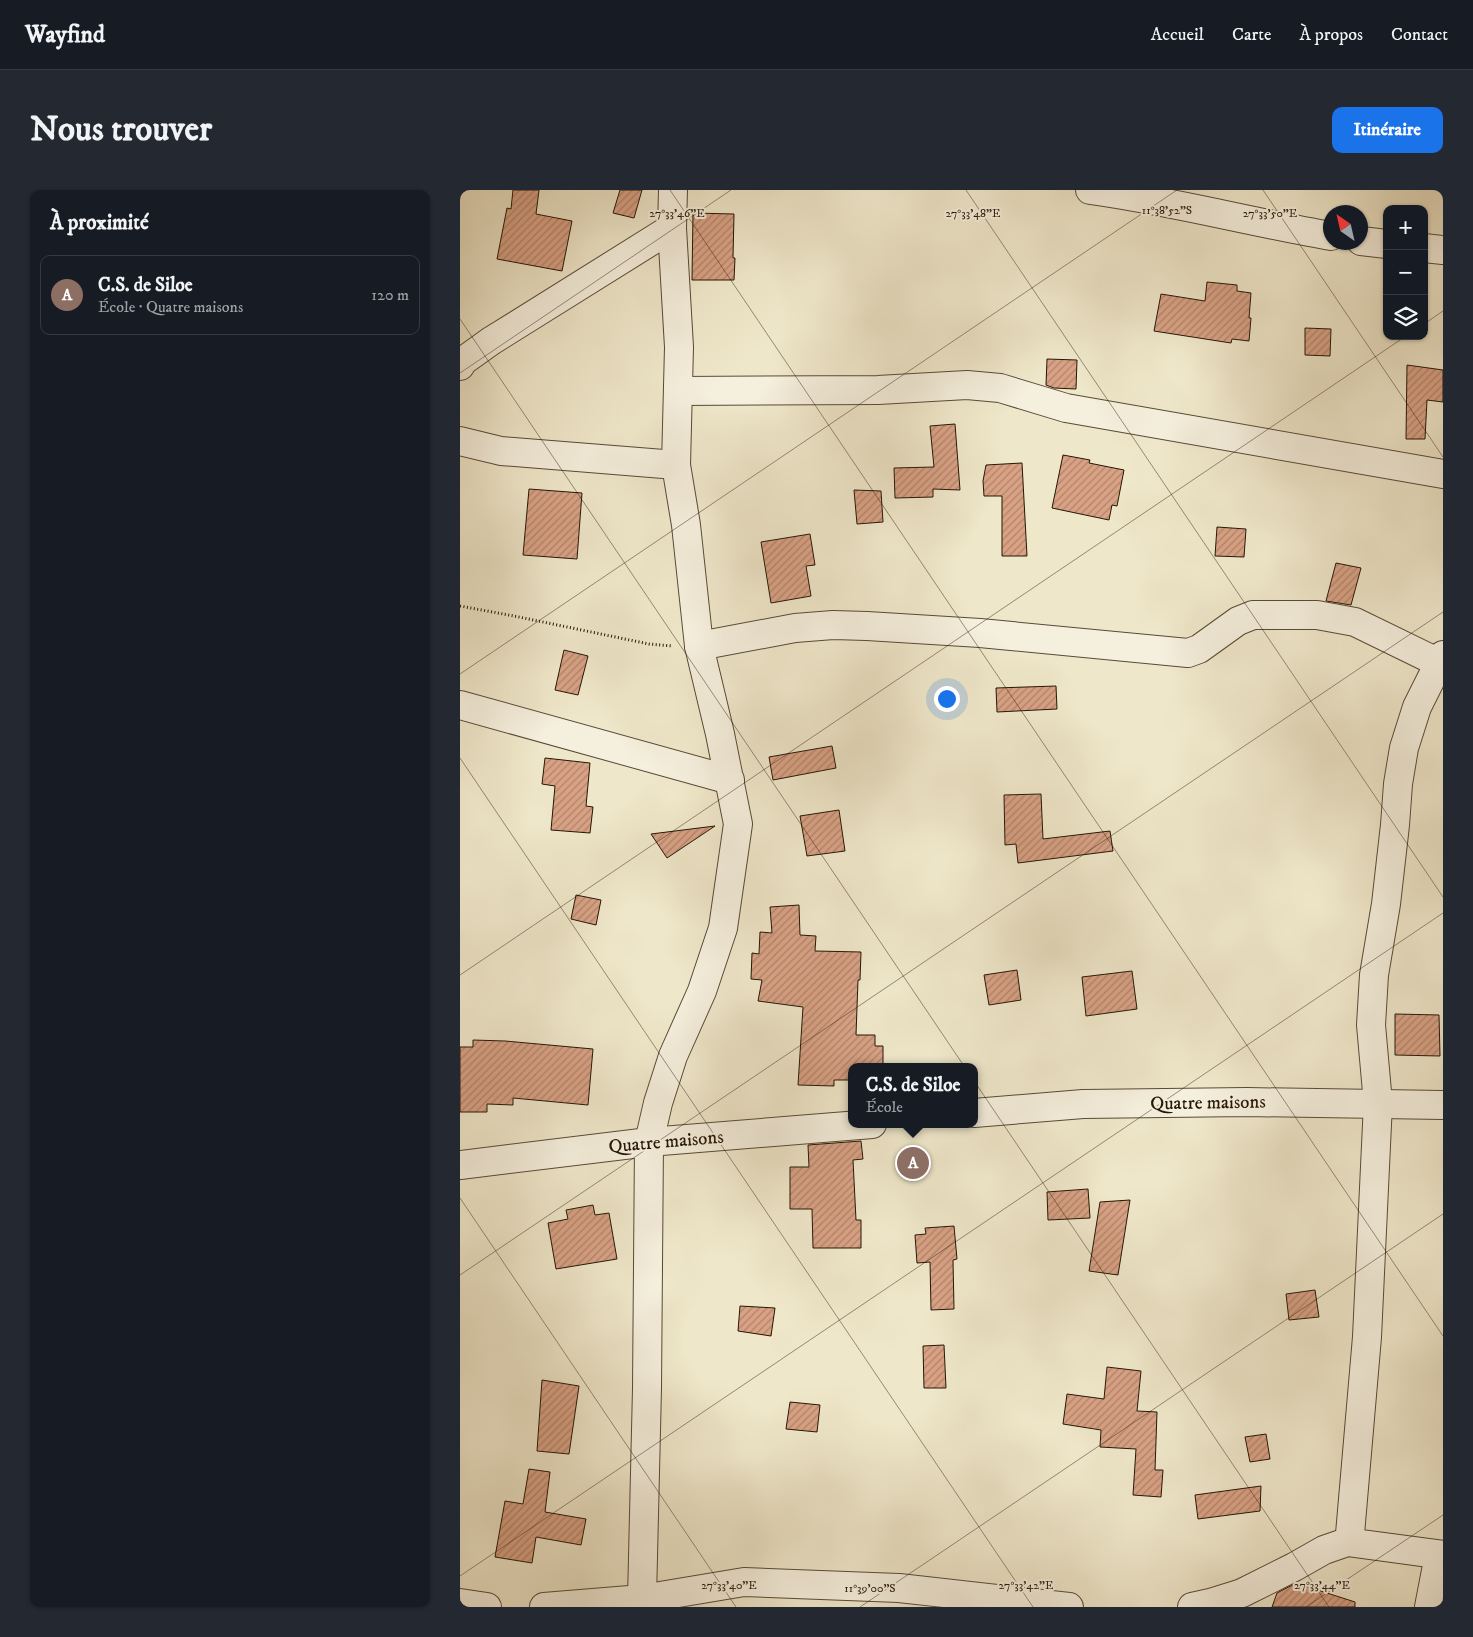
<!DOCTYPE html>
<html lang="fr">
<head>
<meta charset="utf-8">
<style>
	body { margin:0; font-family:"IM FELL DW Pica",serif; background:#242831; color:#f1f3f6 }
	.controls { position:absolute; right:15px; top:15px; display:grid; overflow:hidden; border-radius:10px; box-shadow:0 1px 4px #0004 }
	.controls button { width:45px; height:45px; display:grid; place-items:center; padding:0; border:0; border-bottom:1px solid #363941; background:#171b24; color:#f1f3f6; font:25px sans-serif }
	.compass { position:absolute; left:863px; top:15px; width:45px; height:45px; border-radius:50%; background:#171b24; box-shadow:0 1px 4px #0004; rotate:326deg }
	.you { position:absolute; left:486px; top:508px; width:18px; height:18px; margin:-12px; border:4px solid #fff; border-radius:50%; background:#1a73e8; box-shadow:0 0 0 8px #1a73e833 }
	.badge { display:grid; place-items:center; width:32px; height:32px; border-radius:50%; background:#1a73e8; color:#fff; font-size:16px; font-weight:700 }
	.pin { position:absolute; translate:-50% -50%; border:2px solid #fff; box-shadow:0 1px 5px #0006 }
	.popup { position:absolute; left:388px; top:873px; width:130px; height:65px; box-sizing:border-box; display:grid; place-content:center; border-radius:10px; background:#171b24; filter:drop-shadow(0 1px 4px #0005); font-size:16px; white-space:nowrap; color:#9ea1a6 }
	.popup b { font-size:19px; color:#f1f3f6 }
	.popup::after { content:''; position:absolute; left:50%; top:100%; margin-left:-10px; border:10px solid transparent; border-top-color:#171b24 }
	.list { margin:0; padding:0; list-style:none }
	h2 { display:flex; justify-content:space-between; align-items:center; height:65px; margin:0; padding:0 20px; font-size:21px }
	h2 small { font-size:16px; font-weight:400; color:#9ea1a6 }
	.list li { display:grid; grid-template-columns:32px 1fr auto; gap:15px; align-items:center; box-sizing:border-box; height:80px; margin:0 10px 10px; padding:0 10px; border:1px solid #363941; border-radius:10px }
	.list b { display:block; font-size:19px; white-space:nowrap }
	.list p { margin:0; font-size:16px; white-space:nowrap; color:#9ea1a6 }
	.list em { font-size:16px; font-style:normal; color:#9ea1a6 }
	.icon { flex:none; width:28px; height:28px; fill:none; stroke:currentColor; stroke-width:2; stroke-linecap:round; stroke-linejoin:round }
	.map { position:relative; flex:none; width:983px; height:1417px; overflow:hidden; border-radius:10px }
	header { display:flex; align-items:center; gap:30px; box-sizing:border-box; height:70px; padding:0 25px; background:#171b24; border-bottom:1px solid #363941 }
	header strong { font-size:24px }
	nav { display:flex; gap:28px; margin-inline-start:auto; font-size:18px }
	.intro { display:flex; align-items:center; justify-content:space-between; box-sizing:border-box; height:120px; padding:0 30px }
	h1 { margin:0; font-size:35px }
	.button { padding:12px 22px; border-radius:10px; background:#1a73e8; color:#fff; font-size:18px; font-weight:700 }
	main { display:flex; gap:30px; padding:0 30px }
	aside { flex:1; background:#171b24; border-radius:10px; box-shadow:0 1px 4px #0004 }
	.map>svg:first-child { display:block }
	.building { fill:url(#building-hatch); stroke:#251605 }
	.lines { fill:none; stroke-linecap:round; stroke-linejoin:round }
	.street-casing { stroke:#584a36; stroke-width:30 }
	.path { stroke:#251605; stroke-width:3; stroke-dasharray:1 2.5; stroke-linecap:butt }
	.street { stroke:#f5efdd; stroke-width:28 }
	.ticks { fill:none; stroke:#251605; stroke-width:1; stroke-opacity:0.45 }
	.labels { text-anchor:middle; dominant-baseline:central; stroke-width:4; stroke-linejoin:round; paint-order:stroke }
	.street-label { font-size:19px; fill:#251605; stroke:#f5efdd }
	.ticks-label { font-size:12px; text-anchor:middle; fill:#251605; stroke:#f5efdd; stroke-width:4; stroke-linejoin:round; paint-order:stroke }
</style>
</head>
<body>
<header>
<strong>Wayfind</strong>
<nav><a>Accueil</a><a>Carte</a><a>À propos</a><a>Contact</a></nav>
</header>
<div class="intro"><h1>Nous trouver</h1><a class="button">Itinéraire</a></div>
<main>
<aside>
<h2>À proximité<small></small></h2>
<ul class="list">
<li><span class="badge" style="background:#8d6e63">A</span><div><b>C.S. de Siloe</b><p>École · Quatre maisons</p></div><em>120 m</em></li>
</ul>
</aside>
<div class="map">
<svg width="983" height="1417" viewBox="0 0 983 1417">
	<defs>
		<pattern id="building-hatch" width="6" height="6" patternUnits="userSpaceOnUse" patternTransform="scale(1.25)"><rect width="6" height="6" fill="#d9a285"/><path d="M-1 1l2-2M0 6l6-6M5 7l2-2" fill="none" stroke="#b0836b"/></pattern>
	</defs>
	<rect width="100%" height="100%" fill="#efe7ca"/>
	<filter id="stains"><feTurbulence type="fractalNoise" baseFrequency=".004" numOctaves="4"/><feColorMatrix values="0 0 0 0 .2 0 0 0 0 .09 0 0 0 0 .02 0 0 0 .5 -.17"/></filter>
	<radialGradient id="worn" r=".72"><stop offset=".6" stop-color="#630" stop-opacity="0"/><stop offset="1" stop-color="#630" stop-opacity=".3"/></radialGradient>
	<g class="building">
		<polygon points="53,0 79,0 76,24 112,31 102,81 37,69 47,18 51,19"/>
		<polygon points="160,0 182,0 174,28 153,23"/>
		<polygon points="233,23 274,24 273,68 275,68 274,90 232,90"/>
		<polygon points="747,92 777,95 777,101 791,103 789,128 791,128 789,151 772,149 771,153 694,141 701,104 745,111"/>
		<polygon points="845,138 871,139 870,166 845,165"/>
		<polygon points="587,169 617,170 616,199 594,198 586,195"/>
		<polygon points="947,175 983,180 983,212 967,210 965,249 946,249"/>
		<polygon points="495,234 500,300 473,299 473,307 435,308 434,278 474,277 470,236"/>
		<polygon points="603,265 630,270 629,273 664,280 657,316 652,315 649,330 592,318"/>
		<polygon points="562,273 567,366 542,366 542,306 524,306 523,291 526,275"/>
		<polygon points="69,299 122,303 117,369 63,365"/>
		<polygon points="394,300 421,301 423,332 397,334"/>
		<polygon points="757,337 786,339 784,367 755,366"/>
		<polygon points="350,344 355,375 346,376 351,406 311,413 301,352"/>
		<polygon points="876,373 901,378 891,415 866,411"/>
		<polygon points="104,460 128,466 118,505 95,500"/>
		<polygon points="596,496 597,519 537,522 536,498"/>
		<polygon points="372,556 376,578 313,590 309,567"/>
		<polygon points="85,568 130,573 126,616 133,617 130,643 91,640 95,596 82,594"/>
		<polygon points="581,604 583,649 650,641 653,661 558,673 556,654 545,655 544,605"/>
		<polygon points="379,620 385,661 347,666 340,626"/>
		<polygon points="255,636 207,668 191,644"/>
		<polygon points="116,705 141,710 136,735 111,729"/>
		<polygon points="339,715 340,745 356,746 355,761 401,762 400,790 398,790 396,845 415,845 415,856 423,856 423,877 392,877 392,890 374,890 374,896 338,895 343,817 298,811 302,790 291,789 292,763 299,764 300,742 312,743 310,717"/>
		<polygon points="557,780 561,810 529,815 524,785"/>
		<polygon points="672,781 677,819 626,826 622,787"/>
		<polygon points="935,824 979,825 980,866 935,865"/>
		<polygon points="13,850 45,851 133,859 128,915 53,908 53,915 27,914 27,922 0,922 0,857 13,857"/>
		<polygon points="401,951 403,969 393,970 396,1030 401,1030 401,1058 353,1058 352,1019 330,1019 330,977 349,977 348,955"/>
		<polygon points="628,999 630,1028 588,1030 587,1002"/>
		<polygon points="670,1010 658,1085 629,1081 640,1012"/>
		<polygon points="133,1015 135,1025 149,1023 157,1069 96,1079 88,1033 108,1029 106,1020"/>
		<polygon points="494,1036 497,1069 493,1070 494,1119 471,1120 470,1072 457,1073 455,1045 466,1044 465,1038"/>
		<polygon points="855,1100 859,1127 829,1130 826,1104"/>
		<polygon points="280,1116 315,1118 311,1146 278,1141"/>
		<polygon points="484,1155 486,1198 464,1198 463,1156"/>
		<polygon points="647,1177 681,1181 677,1221 697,1222 695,1280 703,1280 701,1307 673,1305 676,1259 640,1257 641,1240 603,1234 607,1204 644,1209"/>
		<polygon points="82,1190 119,1196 109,1264 77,1261"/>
		<polygon points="330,1212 360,1215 357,1242 326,1239"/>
		<polygon points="806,1244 810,1269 790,1272 785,1247"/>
		<polygon points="69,1279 90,1282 85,1322 126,1329 121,1355 76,1347 72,1373 35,1367 45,1311 63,1314"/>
		<polygon points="801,1296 800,1321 738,1329 735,1305"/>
		<polygon points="836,1393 895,1412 895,1417 812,1417 817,1403"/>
	</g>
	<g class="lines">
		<g class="street-casing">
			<g id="street">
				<path d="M630 0C711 11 790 32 871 46"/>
				<polyline points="901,51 927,54"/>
				<polyline points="964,58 983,60"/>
				<polyline points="0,176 3,171 31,151 212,38"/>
				<polyline points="218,201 418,200 507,195 540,198 606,218 983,284"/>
				<polyline points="0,251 41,261 216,275"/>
				<polyline points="239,456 335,438 373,435 407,436 520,443 728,463 739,459 778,431 793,425 857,425 895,432 979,473"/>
				<polyline points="0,515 270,590"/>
				<polyline points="514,923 623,914 787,912 983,915"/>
				<polyline points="0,975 189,952 412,934"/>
				<polyline points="887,1352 890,1344 907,1147 918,913 911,835 914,785 926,714 935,635 938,594 944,558 957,517 983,465"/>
				<polyline points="182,1409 187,1198 189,952 198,913 213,866 242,801 263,738 278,634 260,544 239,456 226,335 216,275 219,157 212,38 213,0"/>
				<polyline points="0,1413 27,1417"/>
				<polyline points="84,1417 182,1409 284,1392 439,1398 609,1417"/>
				<polyline points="732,1417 750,1413 782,1403 834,1377 864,1360 887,1352 983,1365"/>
				<polyline points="969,1417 979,1365"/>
			</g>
		</g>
		<polyline class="path" points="0,416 54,426 189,454 213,456"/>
		<use href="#street" class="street"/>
	</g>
	<path class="ticks" d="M210 0 983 1146M506 0 983 707M803 0 983 267M0 129 869 1417M964 134 983 121M0 183 271 0M0 484 717 0M0 568 573 1417M0 785 946 146M0 1008 276 1417M0 1085 983 422M0 1386 983 723M400 1417 983 1024M846 1417 983 1325"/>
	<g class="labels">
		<g class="street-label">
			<text transform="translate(748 913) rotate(-1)">Quatre maisons</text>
			<text transform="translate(206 952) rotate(-5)">Quatre maisons</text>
		</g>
	</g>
	<g class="ticks-label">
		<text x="707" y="24">11°38'52"S</text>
		<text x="217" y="27">27°33'46"E</text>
		<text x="513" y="27">27°33'48"E</text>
		<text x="810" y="27">27°33'50"E</text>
		<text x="269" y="1399">27°33'40"E</text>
		<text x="566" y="1399">27°33'42"E</text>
		<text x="862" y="1399">27°33'44"E</text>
		<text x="410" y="1402">11°39'00"S</text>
	</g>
	<rect width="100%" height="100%" filter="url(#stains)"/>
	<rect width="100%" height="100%" fill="url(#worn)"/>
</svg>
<div class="controls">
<button>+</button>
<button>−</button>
<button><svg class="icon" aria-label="layers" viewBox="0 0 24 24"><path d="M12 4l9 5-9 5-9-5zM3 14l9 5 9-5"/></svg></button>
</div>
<svg class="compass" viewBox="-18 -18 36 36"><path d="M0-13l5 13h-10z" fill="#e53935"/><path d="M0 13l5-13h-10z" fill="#9ea1a6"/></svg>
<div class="you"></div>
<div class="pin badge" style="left:453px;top:973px;background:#8d6e63">A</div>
<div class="popup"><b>C.S. de Siloe</b>École</div>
</div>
</main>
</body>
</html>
